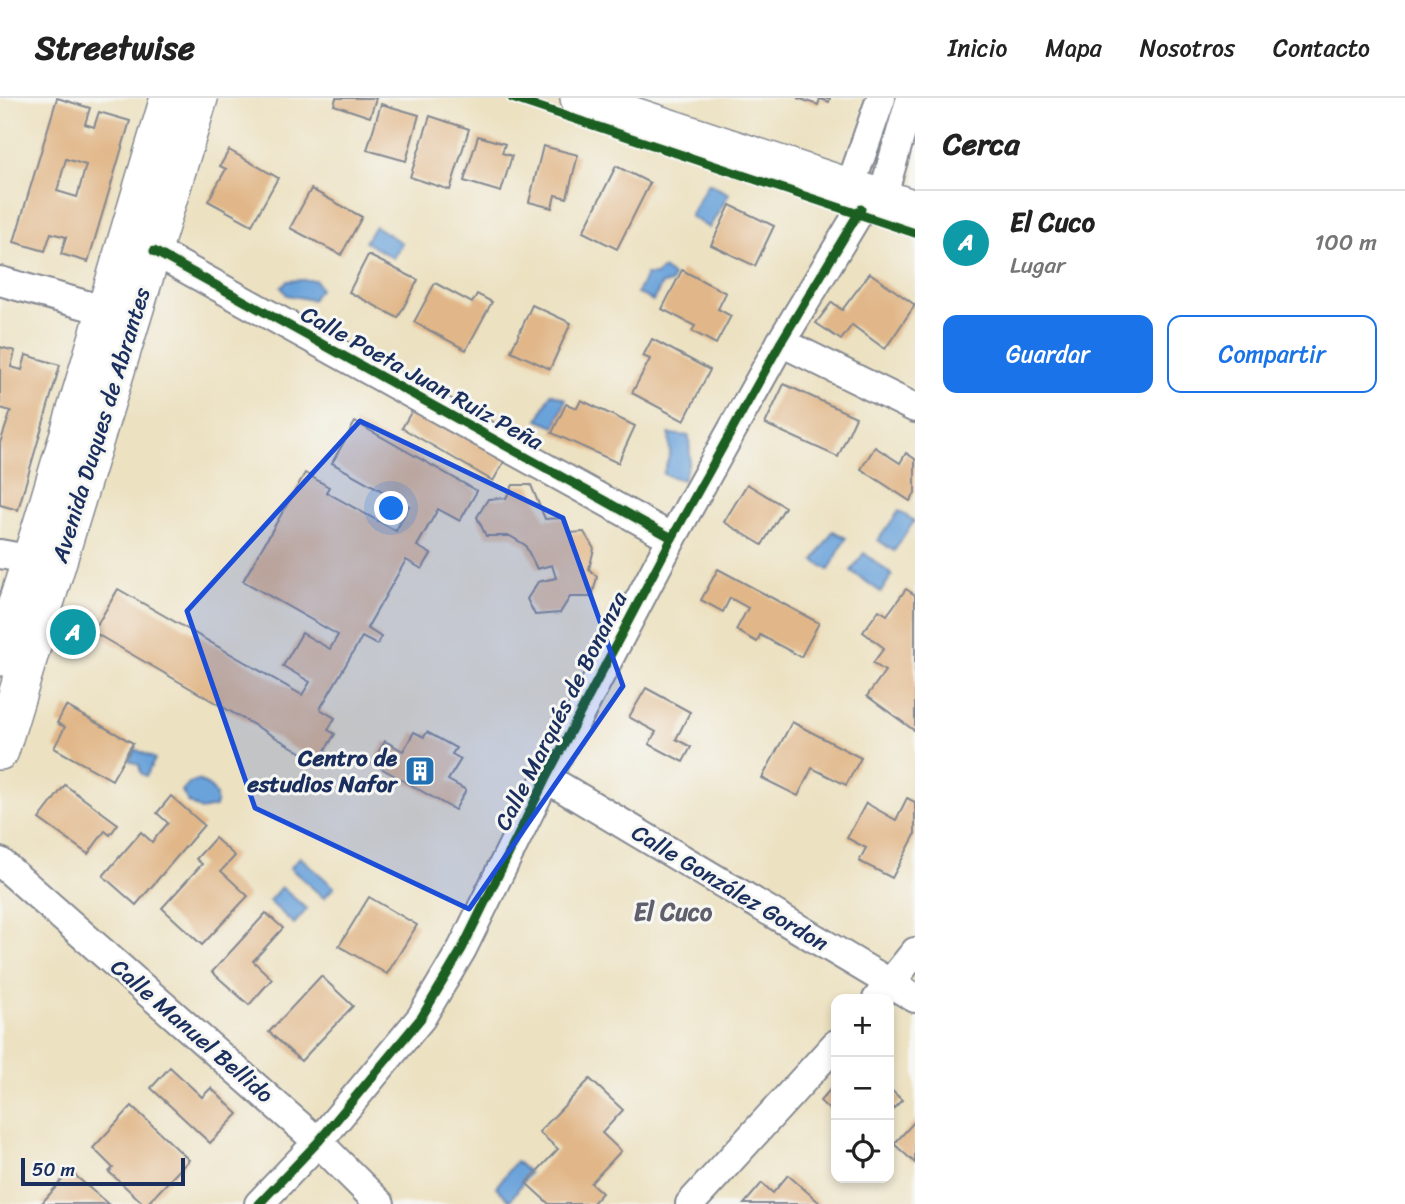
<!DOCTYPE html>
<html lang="es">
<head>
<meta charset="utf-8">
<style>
	body { margin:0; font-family:Sriracha,sans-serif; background:#f2f2f2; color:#222 }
	.controls { position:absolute; right:21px; bottom:21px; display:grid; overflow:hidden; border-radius:14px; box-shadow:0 4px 10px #0003 }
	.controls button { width:63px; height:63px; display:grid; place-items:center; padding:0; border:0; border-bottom:2px solid #e0e0e0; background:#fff; color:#222; font:35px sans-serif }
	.scale { position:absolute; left:21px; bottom:18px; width:164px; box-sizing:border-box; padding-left:7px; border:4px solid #1b2f5e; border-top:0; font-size:19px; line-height:24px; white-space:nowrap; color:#1b2f5e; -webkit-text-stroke:5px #f6f6f2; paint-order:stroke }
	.you { position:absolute; left:392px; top:411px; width:24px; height:24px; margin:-18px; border:5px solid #fff; border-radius:50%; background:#1a73e8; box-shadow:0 0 0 10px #1a73e833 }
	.badge { display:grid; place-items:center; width:46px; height:46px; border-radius:50%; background:#1a73e8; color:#fff; font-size:23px; font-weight:700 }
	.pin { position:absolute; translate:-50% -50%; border:4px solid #fff; box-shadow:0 2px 7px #0006 }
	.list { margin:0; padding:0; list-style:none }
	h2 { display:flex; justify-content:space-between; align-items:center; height:91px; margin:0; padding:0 28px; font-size:30px }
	h2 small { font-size:23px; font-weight:400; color:#767676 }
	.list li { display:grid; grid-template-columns:46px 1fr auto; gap:21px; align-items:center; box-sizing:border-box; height:105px; padding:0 28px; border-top:2px solid #e0e0e0 }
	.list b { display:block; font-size:26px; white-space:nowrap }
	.list p { margin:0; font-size:23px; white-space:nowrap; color:#767676 }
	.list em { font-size:23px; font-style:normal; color:#767676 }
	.actions { display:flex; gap:14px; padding:21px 28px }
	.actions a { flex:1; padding:16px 0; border:2px solid #1a73e8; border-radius:14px; text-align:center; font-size:24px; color:#1a73e8 }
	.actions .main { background:#1a73e8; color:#fff }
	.icon { flex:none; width:38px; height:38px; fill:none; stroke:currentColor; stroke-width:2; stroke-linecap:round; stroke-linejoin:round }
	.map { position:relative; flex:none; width:915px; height:1106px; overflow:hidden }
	header { display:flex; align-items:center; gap:42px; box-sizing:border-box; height:98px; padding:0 35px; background:#fff; border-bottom:2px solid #e0e0e0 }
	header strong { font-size:33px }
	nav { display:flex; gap:38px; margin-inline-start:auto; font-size:24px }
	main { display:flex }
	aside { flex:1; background:#fff }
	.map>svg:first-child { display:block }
	.water { fill:#6ba3da; stroke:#43699c; stroke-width:2 }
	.building { fill:#e1b789; fill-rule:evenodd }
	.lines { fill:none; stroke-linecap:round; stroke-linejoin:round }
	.minor-casing { stroke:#848890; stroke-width:32 }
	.major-casing { stroke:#848890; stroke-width:40 }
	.minor { stroke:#fff; stroke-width:28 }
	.major { stroke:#fff; stroke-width:37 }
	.cycleway-casing { stroke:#f6f6f2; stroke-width:13 }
	.cycleway { stroke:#1b5e20; stroke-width:9 }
	.marked { fill:#1d4ed8; fill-opacity:0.2; stroke:#1d4ed8; stroke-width:5; stroke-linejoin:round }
	.labels { text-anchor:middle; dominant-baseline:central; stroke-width:6; stroke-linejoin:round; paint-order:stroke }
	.street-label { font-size:23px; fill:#1b2f5e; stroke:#f6f6f2 }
	.poi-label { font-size:23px; font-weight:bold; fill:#1b2f5e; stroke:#f6f6f2; text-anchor:end }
	.neighbourhood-label { font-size:24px; font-weight:bold; fill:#605f6d; stroke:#f6f6f2 }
</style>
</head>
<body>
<header>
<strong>Streetwise</strong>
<nav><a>Inicio</a><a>Mapa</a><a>Nosotros</a><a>Contacto</a></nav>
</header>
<main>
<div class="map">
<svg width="915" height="1106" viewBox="0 0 915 1106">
	<rect width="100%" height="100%" fill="#f6f6f2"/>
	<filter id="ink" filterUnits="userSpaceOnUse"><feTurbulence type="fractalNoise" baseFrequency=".0143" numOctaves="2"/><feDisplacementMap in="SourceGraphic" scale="14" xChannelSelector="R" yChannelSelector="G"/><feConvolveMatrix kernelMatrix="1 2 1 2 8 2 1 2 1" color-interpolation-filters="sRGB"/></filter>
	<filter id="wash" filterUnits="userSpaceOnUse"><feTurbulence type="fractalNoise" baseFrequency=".00686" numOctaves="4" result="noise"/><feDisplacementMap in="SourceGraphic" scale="28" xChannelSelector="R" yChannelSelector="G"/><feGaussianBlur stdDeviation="1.57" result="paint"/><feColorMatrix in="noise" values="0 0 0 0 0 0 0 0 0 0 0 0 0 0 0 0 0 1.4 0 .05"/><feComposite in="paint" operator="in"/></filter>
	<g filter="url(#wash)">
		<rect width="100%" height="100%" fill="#ece1c1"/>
		<g class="water">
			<polygon points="708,85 729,96 709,130 690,118"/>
			<polygon points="375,128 402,145 393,160 365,144"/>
			<polygon points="663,171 673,178 671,185 662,186 653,203 637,195 646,177 656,177"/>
			<polygon points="301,182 315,182 320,190 312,202 287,197 281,189 288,183"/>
			<polygon points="551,295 566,301 555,329 538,322"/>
			<polygon points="669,336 689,338 690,360 683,382 663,376 670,356"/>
			<polygon points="899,413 914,423 894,453 878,442"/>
			<polygon points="833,433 846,440 829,472 814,463"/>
			<polygon points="864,455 892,477 881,494 851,473"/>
			<polygon points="135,651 155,661 146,678 141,675 139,667 129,662"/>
			<path d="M198 682C211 689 220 694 215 709L201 712 188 704 182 693 189 685Z"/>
			<polygon points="300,759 334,789 324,800 290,770"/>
			<polygon points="281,789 307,811 294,826 269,803"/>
			<polygon points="516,1063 529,1075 510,1103 496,1089"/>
		</g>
		<g id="blocks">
			<g class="building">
				<path d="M57 0 90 10 85 26 94 29 99 14 130 23 88 164 61 156 66 139 51 135 45 153 14 144ZM66 61 86 67 77 99 57 93Z"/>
				<polygon points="336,0 376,0 370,19 334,7"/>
				<polygon points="797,0 830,0 829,4 820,1 818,7"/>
				<polygon points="381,6 419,17 406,63 367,52"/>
				<polygon points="430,18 469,31 450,92 410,79"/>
				<polygon points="478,38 505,46 502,55 512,58 501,94 464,83"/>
				<polygon points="543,48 578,57 567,100 555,97 552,110 529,104"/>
				<polygon points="229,52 278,80 252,127 208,103 226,71 220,68"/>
				<polygon points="616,68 650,85 617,151 583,134"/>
				<polygon points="311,91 362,119 341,157 290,130"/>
				<polygon points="730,107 774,128 755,168 711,147"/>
				<polygon points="368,157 418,182 398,220 349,194"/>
				<polygon points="682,172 726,195 718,211 731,218 716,246 692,233 695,228 662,211"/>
				<polygon points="870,175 915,207 885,251 852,227 841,242 816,225 832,204 842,212"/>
				<polygon points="435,185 472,205 477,196 492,204 466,252 414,224"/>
				<polygon points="532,207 571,225 550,271 511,253"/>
				<polygon points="652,241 710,272 684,323 632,295 650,261 643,258"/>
				<polygon points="0,249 15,253 11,269 22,272 26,257 60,267 18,412 0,407 0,345 11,313 0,310"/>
				<polygon points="784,286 856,319 838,359 765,326"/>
				<polygon points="581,302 635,328 618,365 552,335 566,306 577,310"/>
				<polygon points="414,309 505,362 493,383 402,330"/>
				<polygon points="355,324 477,393 460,423 438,411 417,448 431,456 422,471 406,462 367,530 381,539 377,547 362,539 320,611 335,620 328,632 335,636 318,664 93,534 118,491 302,597 310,584 283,568 302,535 330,551 338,537 243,483 305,375 329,389 326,394 396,433 409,408 332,365"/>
				<polygon points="875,349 900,365 906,355 915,361 915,395 910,403 861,371"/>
				<polygon points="747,386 785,409 762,447 724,424"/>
				<polygon points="513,387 531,387 545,421 562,420 569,435 584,434 594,451 589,471 597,479 592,499 570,499 560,515 535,517 527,501 538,484 556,480 552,467 537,471 525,447 510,438 486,438 477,419 488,401 506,400"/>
				<polygon points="718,471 819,525 801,559 760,537 757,544 736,532 748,510 730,500 723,514 701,502"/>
				<polygon points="906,491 915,497 915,633 867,598 885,573 873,565 884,550 863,534 879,512 887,517"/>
				<polygon points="76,525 78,537 70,537 66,531"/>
				<polygon points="646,590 690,614 676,641 691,649 683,664 649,646 656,634 629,619"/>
				<polygon points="66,608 133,645 112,682 54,650 65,629 57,625"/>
				<polygon points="792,624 861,660 846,687 812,670 798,698 762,680"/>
				<polygon points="414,634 424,639 427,634 456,650 452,656 461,661 448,682 466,692 455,712 372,665 385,643 403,653"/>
				<polygon points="65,687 118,726 110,737 105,733 88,756 39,721"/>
				<polygon points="171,698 204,727 136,807 103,778 141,734 152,744 168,725 157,715"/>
				<polygon points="907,700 915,704 915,737 892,780 859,763 866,750 847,740 866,705 896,722"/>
				<polygon points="215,740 235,758 221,773 248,798 202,847 162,810 202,766 196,761"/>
				<polygon points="369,799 417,827 387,876 339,848"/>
				<polygon points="266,815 283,830 253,863 272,881 249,907 212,874"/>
				<polygon points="321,878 353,908 301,963 269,934"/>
				<polygon points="170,969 202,999 211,990 238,1016 210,1045 151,990"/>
				<polygon points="590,981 623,1012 602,1035 621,1053 591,1085 602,1095 592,1106 549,1106 526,1085 558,1051 539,1034"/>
				<polygon points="836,985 836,1018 820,1003"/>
				<polygon points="889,990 902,1002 889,1015"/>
				<polygon points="132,1008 189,1062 147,1106 144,1106 109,1074 113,1070 93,1050"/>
				<polygon points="915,1023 915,1065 894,1046"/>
				<polygon points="70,1073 108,1106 41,1106"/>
				<polygon points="788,1077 821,1106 744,1106 762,1085 773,1095"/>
			</g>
		</g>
	</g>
	<g filter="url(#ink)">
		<use href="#blocks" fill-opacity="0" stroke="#848890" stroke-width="2"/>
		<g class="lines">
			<g class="minor-casing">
				<g id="minor">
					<polyline points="881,0 850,89 861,111 882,100 911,0"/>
					<polyline points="154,153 672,440"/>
					<polyline points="0,183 125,218"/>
					<polyline points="781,244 915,310"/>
					<polyline points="0,456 49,465"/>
					<polyline points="546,680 915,900"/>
					<polyline points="0,764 318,1044 380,1106"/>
					<polyline points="877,901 915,854"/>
					<polyline points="259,1106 318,1044 421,920 462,851 546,680 672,440 781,244 861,111"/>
					<polyline points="690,1106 836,946"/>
				</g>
			</g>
			<g class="major-casing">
				<g id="major">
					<polyline points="579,0 915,111"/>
					<polyline points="0,559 42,426 169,0"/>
					<polyline points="0,653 199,0"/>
				</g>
			</g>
			<use href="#minor" class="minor"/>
			<use href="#major" class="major"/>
			<g class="cycleway-casing">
				<g id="cycleway">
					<polyline points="512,0 915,135"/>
					<polyline points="154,153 672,440"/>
					<polyline points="259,1106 318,1044 421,920 462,851 546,680 672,440 781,244 861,111"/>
				</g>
			</g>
			<use href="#cycleway" class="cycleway"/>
		</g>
	</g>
	<path class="marked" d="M360 323 563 420 623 588 469 811 255 710 187 513Z"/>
	<defs>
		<g id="building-square" transform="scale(1.575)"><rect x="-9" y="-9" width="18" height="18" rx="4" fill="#1f6fb2" stroke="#f6f6f2"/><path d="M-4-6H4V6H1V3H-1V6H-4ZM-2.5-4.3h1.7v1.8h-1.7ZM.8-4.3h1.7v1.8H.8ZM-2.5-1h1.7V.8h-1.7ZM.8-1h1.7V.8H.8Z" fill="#fff"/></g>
	</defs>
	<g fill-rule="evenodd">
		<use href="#building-square" x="420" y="673"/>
	</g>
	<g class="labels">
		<g class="street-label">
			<text transform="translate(422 280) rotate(29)">Calle Poeta Juan Ruiz Peña</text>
			<text transform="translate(101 327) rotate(-73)">Avenida Duques de Abrantes</text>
			<text transform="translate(561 613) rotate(-63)">Calle Marqués de Bonanza</text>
			<text transform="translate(730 790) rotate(31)">Calle González Gordon</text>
			<text transform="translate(192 933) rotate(41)">Calle Manuel Bellido</text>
		</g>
		<g class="poi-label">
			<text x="397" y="660">Centro de<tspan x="397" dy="26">estudios Nafor</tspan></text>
		</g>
		<g class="neighbourhood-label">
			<text x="673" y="814">El Cuco</text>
		</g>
	</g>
</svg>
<div class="controls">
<button>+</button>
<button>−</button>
<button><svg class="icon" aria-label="locate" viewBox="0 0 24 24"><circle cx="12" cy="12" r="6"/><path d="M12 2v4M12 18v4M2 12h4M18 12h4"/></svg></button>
</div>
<div class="scale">50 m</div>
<div class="you"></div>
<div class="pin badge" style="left:73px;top:534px;background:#0f9aa8">A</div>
</div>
<aside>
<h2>Cerca<small></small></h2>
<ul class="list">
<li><span class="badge" style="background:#0f9aa8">A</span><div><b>El Cuco</b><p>Lugar</p></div><em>100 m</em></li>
</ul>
<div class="actions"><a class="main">Guardar</a><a>Compartir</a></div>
</aside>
</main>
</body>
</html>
